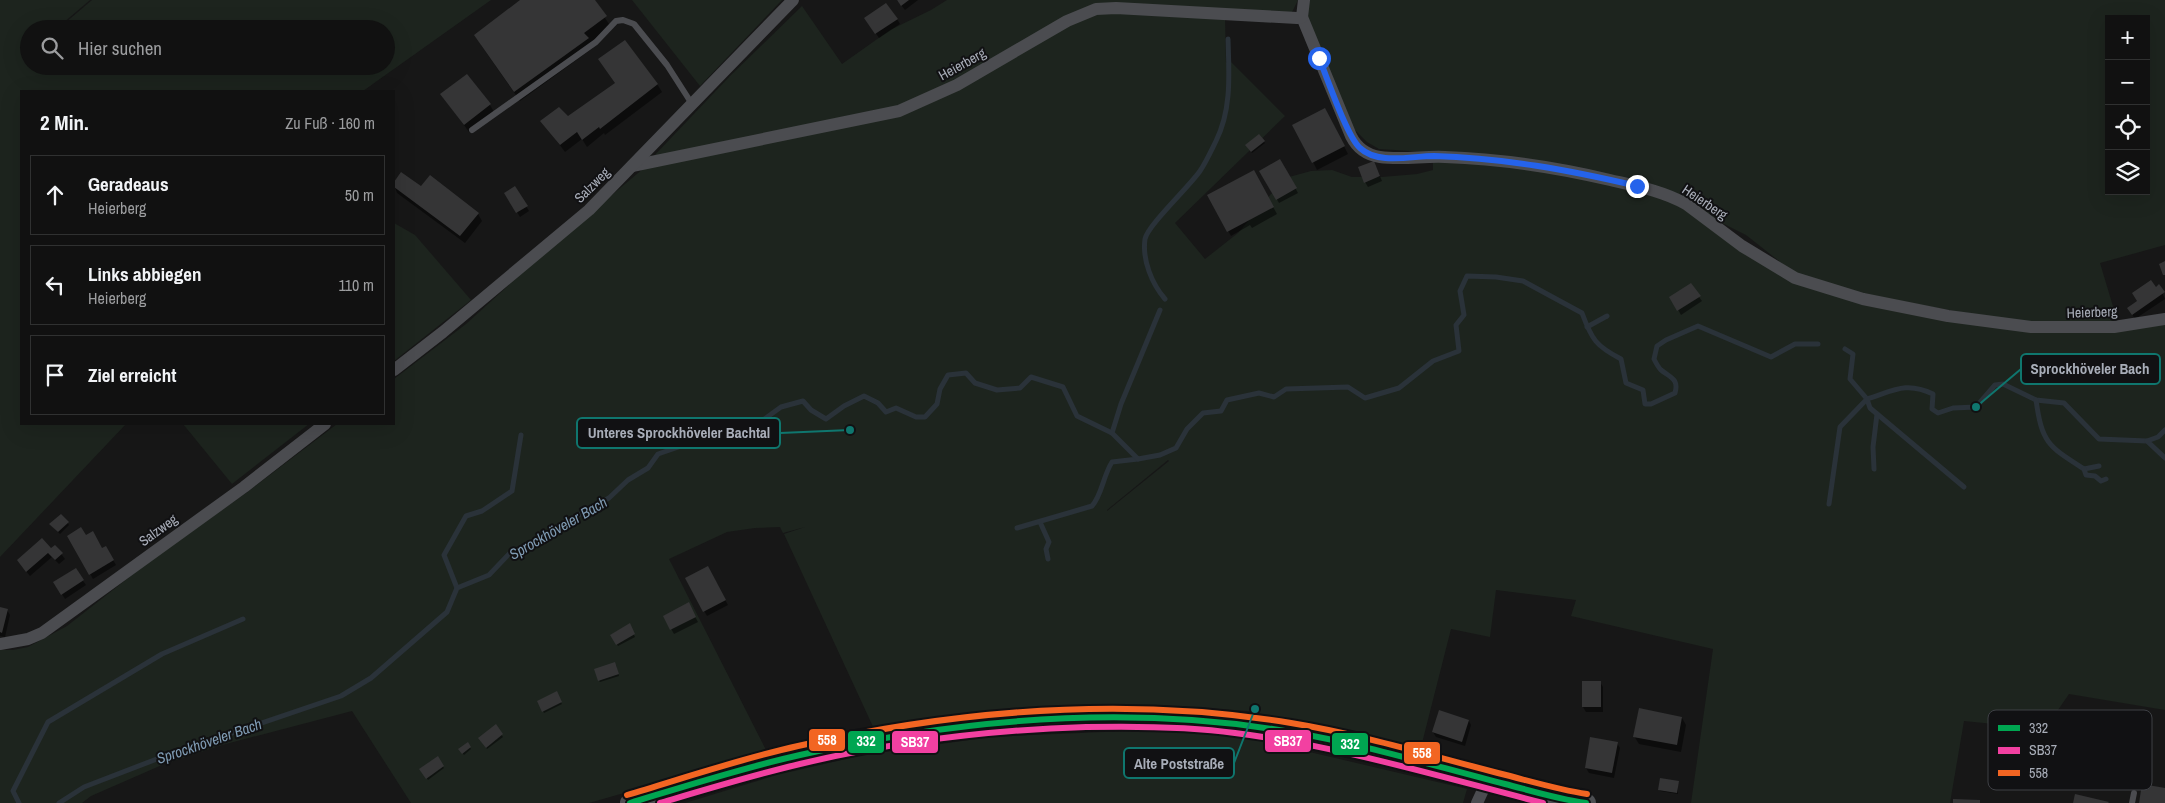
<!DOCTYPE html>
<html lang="de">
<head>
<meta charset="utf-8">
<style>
	body { margin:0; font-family:"Archivo Narrow",sans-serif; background:#1a1a1a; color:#f1f3f6 }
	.controls { position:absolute; right:15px; top:15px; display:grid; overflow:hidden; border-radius:0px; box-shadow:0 5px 20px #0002 }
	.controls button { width:45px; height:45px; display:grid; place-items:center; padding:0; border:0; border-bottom:1px solid #303131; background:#111; color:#f1f3f6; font:25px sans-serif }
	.stop { position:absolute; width:15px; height:15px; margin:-11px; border:4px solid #2563eb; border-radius:50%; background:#fff }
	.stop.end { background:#2563eb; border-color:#fff; box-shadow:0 1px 5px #0008 }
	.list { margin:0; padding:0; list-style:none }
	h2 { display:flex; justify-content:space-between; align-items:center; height:65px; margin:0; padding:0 20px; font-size:21px }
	h2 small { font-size:16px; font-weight:400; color:#9c9d9f }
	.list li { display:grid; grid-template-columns:32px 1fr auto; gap:15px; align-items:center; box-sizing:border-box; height:80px; margin:0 10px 10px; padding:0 10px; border:1px solid #303131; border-radius:0px }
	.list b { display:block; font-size:19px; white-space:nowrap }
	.list p { margin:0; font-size:16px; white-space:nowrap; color:#9c9d9f }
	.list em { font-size:16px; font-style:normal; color:#9c9d9f }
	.icon { flex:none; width:28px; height:28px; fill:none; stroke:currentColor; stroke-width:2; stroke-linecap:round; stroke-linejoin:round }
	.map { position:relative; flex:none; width:2165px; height:803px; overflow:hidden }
	.search { position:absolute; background:#111; box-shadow:0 5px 20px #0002; left:20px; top:20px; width:375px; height:55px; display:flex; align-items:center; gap:12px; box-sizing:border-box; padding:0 18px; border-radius:28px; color:#9c9d9f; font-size:19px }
	.panel { position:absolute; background:#111; box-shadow:0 5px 20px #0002; left:20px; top:90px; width:375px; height:335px; border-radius:0px }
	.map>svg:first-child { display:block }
	.green { fill:#1d241e; fill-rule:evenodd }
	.shadow { fill:#0007 }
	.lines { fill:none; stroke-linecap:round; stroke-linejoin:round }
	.stream { stroke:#2a3239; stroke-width:5 }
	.building { fill:#353536 }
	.service { stroke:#4b4c50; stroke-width:6 }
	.minor { stroke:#4b4c50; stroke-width:12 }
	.primary { stroke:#4d4f52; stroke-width:20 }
	.bus-1-casing { stroke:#111113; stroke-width:10 }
	.bus-2-casing { stroke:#111113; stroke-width:10 }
	.bus-3-casing { stroke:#111113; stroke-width:10 }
	.bus-1 { stroke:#00a651; stroke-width:6 }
	.bus-2 { stroke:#f240a1; stroke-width:6 }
	.bus-3 { stroke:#f26522; stroke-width:6 }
	.route { stroke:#2563eb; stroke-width:6 }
	.labels { text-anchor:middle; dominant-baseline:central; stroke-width:4; stroke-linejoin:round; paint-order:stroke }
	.street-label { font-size:14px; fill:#a8adb8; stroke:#111113 }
	.water-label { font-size:15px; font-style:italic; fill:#7f9bb3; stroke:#111113 }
	.key { fill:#111113; stroke:#3e4045; stroke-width:1 }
	.key-label { font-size:14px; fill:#a8adb8 }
	.leader { fill:none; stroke:#0f766e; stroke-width:2 }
	.callout-dot { fill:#0f766e; stroke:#111113; stroke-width:2 }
	.callout { fill:#111113; stroke:#0f766e; stroke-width:2 }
	.callout-label { font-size:15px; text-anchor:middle; font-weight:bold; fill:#a8adb8 }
	.line-badge { stroke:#111113; stroke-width:2 }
	.badge-label { font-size:14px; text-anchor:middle; font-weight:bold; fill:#fff }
</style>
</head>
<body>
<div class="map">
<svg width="2165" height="803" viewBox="0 0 2165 803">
	<rect width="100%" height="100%" fill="#171717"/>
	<g class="green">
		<polygon points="0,0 90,0 56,29 29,29 29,66 386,66 386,29 58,29 92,0 491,0 363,91 21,91 21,424 126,424 0,557"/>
		<polygon points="632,0 782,0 700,86"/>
		<polygon points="947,0 1298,0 1291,14 1110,6 896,110 651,159 730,76 802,6 842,64 890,30 931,10"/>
		<path d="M1307 0H2165V245L2100 263 2118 323 2031 324 1862 295 1798 276 1746 235 1654 189 1489 156 1379 149 1367 142 1353 128 1305 15ZM2109 19H2146V191H2109Z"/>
		<path d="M1096 10 1225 17 1226 63 1230 61 1285 116 1175 223 1205 259 1238 233 1271 194 1289 177 1311 171 1332 170 1352 177H1382L1417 174 1433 170V157L1555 170 1654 195 1675 204 1818 288 2032 330 2165 318V710L2069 694 2045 729 1964 721 1950 803H1691L1713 649 1571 616 1576 600 1496 590 1490 637 1451 629 1420 751 1249 711 1156 705 1080 706 1007 712 875 731 784 534 805 527 783 533 780 527 755 528 727 532 669 559 767 752 589 803H411L352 711 222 745 162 765 91 796 82 803H0V650H13L28 647 67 626 146 564 246 493 337 424H394V379L466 324 556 242 644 168 903 113ZM1168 460 1169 461 1107 511V510Z"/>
		<polygon points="394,223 415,235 471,300 394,361"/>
		<polygon points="183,424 309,424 232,484"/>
		<polygon points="1174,729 1263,741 1467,789 1463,803 685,803 777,775 863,755 990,737"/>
	</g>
	<g class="shadow">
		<polygon points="523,0 593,0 611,27 590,43 593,48 520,101 481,45"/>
		<polygon points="897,0 918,0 905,10"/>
		<polygon points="897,19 900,24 879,38 869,23"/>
		<polygon points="657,84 662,92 605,135 604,133 587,147 582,139 565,152 542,121 568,118"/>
		<polygon points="442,95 490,105 494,112 469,132"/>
		<polygon points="1329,117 1348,154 1317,170 1313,162"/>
		<polygon points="1264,142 1265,143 1252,153 1246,145"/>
		<polygon points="1280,160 1298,193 1279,203 1261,171"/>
		<polygon points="1376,167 1382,181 1368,187 1365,182"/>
		<polygon points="1253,171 1277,214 1252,228 1250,225 1231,236 1209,196"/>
		<polygon points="402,173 422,187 478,214 482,221 465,243 397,193 394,184"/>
		<polygon points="515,188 529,211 520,217 506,194"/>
		<polygon points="2159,286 2165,299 2135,319 2128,308"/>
		<polygon points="1671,297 1699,297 1702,301 1681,315"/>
		<polygon points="61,516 69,525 60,534 52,526"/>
		<polygon points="86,536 102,550 106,548 116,565 93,579 69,537"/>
		<polygon points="55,546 65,559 59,564 52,557 30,576 21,565"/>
		<polygon points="707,568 728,605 707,616 686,579"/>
		<polygon points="75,570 86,585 65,599 55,582"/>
		<polygon points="688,604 698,622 674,634 664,616"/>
		<polygon points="0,609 7,610 10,615 5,637 0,636"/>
		<polygon points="629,625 635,637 618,646 611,635"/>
		<polygon points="616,665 619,676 600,682 599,681"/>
		<polygon points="1600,682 1603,687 1603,712 1586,712 1583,707"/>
		<polygon points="556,693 562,704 544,713 538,702"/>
		<polygon points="1682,718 1686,725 1681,752 1639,744 1634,736"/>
		<polygon points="1469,721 1471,725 1465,746 1436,737 1433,732"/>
		<polygon points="495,726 503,737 487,749 480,738"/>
		<polygon points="1617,743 1620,748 1614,778 1589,773 1586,768"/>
		<polygon points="468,744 471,749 464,755 460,750"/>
		<polygon points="437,758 444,768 428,780 421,770"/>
		<polygon points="1678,782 1678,794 1660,791 1659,789"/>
	</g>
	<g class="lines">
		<g class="stream">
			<path d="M1165 299C1152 284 1142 260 1145 239 1148 225 1189 187 1200 171 1206 162 1211 151 1216 141 1232 109 1229 73 1228 39"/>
			<polyline points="1587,327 1607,316"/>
			<path d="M1845 349 1853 354 1850 379 1867 399C1893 391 1906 381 1933 394L1932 409 1938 413 1953 408 1976 407 1995 385 2003 384 2036 400 2064 403 2099 439 2147 441 2165 458"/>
			<path d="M2036 400C2042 443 2048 446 2084 469L2099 466"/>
			<polyline points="1112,433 1121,404 1160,310"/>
			<polyline points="2147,441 2158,437 2165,430"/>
			<polyline points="1874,469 1873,447 1877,414"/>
			<polyline points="2084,469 2086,475 2095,476 2101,481 2106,479"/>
			<polyline points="1829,504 1840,427 1867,399 1870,408 1964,487"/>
			<polyline points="1040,522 1049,542 1046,549 1048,559"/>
			<path d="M1017 528 1092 506C1102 495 1103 476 1112 462L1138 459"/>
			<polyline points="457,588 444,555 466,516 482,511 512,491 521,435"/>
			<polyline points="19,803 13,791 48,722 162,654 243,619"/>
			<path d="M59 803 84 787 162 757 341 696 371 678 447 612 457 588 489 575 510 553 536 543 557 527 609 498 628 480 648 468 658 454 696 441 729 423 763 420 781 407 803 401 811 410 826 419 844 406 864 396 878 403 886 412 896 408 916 417H925L937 404 940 389 948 375 966 373 975 383 997 390 1020 388 1031 377 1063 387 1077 416 1112 433 1138 459 1160 455 1176 448 1187 429 1203 413 1221 411 1227 400 1259 393 1274 397 1286 389 1348 387 1365 398 1399 388 1433 361 1459 351 1456 325 1464 315 1460 291 1467 276 1496 277 1523 281 1582 313C1592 340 1596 346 1621 359L1626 383 1643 390 1645 404H1651L1675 393C1679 379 1671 378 1661 370 1658 367 1656 363 1654 359L1657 346 1666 340 1698 326 1771 357 1795 344H1818"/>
		</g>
	</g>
	<g class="building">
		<polygon points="520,0 595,0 607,16 584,33 589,38 514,92 474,35"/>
		<polygon points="897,0 909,0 901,6"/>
		<polygon points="886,3 898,19 875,34 864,18"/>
		<polygon points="625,40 658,84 600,129 599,127 582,140 577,132 560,145 540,121 559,107 568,116 615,83 598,59"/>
		<polygon points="467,74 491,104 464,125 440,94"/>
		<polygon points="1325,108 1345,146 1312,163 1292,125"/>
		<polygon points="1259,134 1265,141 1251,152 1245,145"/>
		<polygon points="1280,159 1297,188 1276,200 1259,171"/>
		<polygon points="1374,161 1380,176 1364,183 1358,167"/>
		<polygon points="1254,170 1274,207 1227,232 1207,195"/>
		<polygon points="401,172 421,186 430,175 479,213 460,236 394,187 394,182"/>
		<polygon points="515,186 528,206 516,213 504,193"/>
		<polygon points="2165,261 2165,275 2163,275 2159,264"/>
		<polygon points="2151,280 2156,287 2159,284 2165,292 2132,315 2127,308 2137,301 2132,293"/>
		<polygon points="1691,283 1701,296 1677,311 1669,297"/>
		<polygon points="61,514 69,522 58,532 49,524"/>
		<polygon points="81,527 86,535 93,531 102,548 106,546 114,560 89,575 67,536"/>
		<polygon points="42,538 51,548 55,545 63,553 55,560 48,553 26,572 17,560"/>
		<polygon points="708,566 726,600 703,612 685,578"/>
		<polygon points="76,568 84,580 61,595 53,582"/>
		<polygon points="689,602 696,617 670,630 663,616"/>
		<polygon points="0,607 8,609 2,633 0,632"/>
		<polygon points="630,623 635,634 616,645 610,635"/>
		<polygon points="615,662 619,674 598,681 594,669"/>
		<rect x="1582" y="681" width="19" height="26"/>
		<polygon points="557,691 562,702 542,712 537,701"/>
		<polygon points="1639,708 1682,717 1677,745 1633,737"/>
		<polygon points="1439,710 1469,720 1462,742 1432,732"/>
		<polygon points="496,724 503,734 486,748 478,738"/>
		<polygon points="1590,737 1618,742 1612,773 1585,768"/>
		<polygon points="468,742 471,747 462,754 458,749"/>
		<polygon points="438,756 444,766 426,779 419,769"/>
		<polygon points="1660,778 1679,781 1677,793 1658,790"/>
		<polygon points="2142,784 2165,788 2165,803 2139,803"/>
		<polygon points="2075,794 2109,802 2108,803 2073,803"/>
		<polygon points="1953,799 1980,800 1980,803 1953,803"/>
	</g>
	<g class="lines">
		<g class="service">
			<polyline points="472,130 596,42 616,21 623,20 634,24 667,65 692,104"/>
			<polyline points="2132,803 2134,793"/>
		</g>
		<g class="minor">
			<path d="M1302 17 1351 136C1357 148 1367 155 1380 157 1401 160 1424 156 1445 157 1502 159 1555 167 1610 180 1636 186 1663 191 1686 204L1742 246 1795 278 1863 299 1948 316 2031 327H2114L2165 319"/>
			<polyline points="632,166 899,111 957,85 1067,21 1096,9 1116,8 1297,18 1302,17 1304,0"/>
			<polyline points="394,370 443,332 589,210 793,0"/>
			<polyline points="0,644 28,639 42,633 244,487 325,424"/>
			<polyline points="1477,803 1483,790 1486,780"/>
		</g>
		<path class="primary" d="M630 803C694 784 758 763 823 750 974 721 1139 704 1291 732 1363 745 1434 767 1505 784 1532 791 1558 799 1586 803"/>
		<g class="bus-1-casing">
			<path id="bus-1" d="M630 803C686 786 742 768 800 755 959 719 1129 704 1291 732 1363 744 1434 766 1505 784 1532 791 1558 799 1586 803"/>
		</g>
		<g class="bus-2-casing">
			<path id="bus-2" d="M660 803C707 789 753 775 800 764 893 742 990 730 1086 727 1135 726 1186 726 1235 733 1339 746 1441 777 1543 803"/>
		</g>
		<g class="bus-3-casing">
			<path id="bus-3" d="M627 795C684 778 740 759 798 746 958 710 1128 696 1291 723 1364 735 1435 757 1506 775 1533 782 1560 790 1587 794"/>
		</g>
		<use href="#bus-1" class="bus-1"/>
		<use href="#bus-2" class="bus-2"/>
		<use href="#bus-3" class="bus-3"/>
	</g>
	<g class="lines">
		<path class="route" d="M1319 58C1327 77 1347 137 1360 148 1378 165 1411 156 1434 156 1504 158 1569 170 1637 186"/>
	</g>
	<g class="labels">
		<g class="street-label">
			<text transform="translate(962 64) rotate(-29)">Heierberg</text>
			<text transform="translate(592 185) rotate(-45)">Salzweg</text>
			<text transform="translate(1705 202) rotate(34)">Heierberg</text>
			<text transform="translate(2092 312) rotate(-2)">Heierberg</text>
			<text transform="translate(158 530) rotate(-36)">Salzweg</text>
		</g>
		<g class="water-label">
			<text transform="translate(558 528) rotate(-30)">Sprockhöveler Bach</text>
			<text transform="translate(209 741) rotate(-19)">Sprockhöveler Bach</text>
		</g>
	</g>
	<rect x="1988" y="710" width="164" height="80" rx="8" class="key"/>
	<rect x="1998" y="725" width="22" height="6" fill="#00a651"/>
	<rect x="1998" y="747" width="22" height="7" fill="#f240a1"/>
	<rect x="1998" y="770" width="22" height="6" fill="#f26522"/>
	<g class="key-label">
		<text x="2029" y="733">332</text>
		<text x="2029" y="755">SB37</text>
		<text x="2029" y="778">558</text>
	</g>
	<path class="leader" d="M1976 407L2021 369M850 430L780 433M1255 709L1234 763"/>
	<g class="callout-dot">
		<circle cx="1976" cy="407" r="5"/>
		<circle cx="850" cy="430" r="5"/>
		<circle cx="1255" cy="709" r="5"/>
	</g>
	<g class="callout">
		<rect x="2021" y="354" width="139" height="30" rx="5"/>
		<rect x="577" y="418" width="203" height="30" rx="5"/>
		<rect x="1124" y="748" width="110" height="30" rx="5"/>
	</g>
	<g class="callout-label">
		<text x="2090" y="374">Sprockhöveler Bach</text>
		<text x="679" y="438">Unteres Sprockhöveler Bachtal</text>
		<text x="1179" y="769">Alte Poststraße</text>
	</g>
	<g class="line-badge">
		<rect x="808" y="728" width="38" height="24" rx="5" fill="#f26522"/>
		<rect x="1264" y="729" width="48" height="24" rx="5" fill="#f240a1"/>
		<rect x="847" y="730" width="38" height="24" rx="5" fill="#00a651"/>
		<rect x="891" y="730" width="48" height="24" rx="5" fill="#f240a1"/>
		<rect x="1331" y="732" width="38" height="24" rx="5" fill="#00a651"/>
		<rect x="1403" y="741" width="38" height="24" rx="5" fill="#f26522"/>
	</g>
	<g class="badge-label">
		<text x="827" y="745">558</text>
		<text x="1288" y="746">SB37</text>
		<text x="866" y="746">332</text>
		<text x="915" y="747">SB37</text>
		<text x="1350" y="749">332</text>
		<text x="1422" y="758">558</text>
	</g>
</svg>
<div class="controls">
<button>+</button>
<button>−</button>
<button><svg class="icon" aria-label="locate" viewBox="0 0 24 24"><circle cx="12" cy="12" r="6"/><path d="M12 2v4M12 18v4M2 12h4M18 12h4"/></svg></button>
<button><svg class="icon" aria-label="layers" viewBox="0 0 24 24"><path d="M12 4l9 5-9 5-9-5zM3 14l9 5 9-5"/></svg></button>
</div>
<div class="stop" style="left:1319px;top:58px"></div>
<div class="stop end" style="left:1637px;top:186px"></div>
<div class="search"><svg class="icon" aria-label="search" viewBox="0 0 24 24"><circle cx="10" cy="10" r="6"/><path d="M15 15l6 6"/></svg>Hier suchen</div>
<section class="panel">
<h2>2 Min.<small>Zu Fuß · 160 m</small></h2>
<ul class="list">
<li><svg class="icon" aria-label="ahead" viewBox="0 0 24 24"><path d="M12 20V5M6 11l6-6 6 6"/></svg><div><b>Geradeaus</b><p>Heierberg</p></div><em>50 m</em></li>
<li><svg class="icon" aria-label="left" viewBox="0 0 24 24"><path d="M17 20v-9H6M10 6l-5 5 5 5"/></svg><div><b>Links abbiegen</b><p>Heierberg</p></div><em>110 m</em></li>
<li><svg class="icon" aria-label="arrive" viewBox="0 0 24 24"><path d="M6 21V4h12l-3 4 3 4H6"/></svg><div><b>Ziel erreicht</b></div></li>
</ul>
</section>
</div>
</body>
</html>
